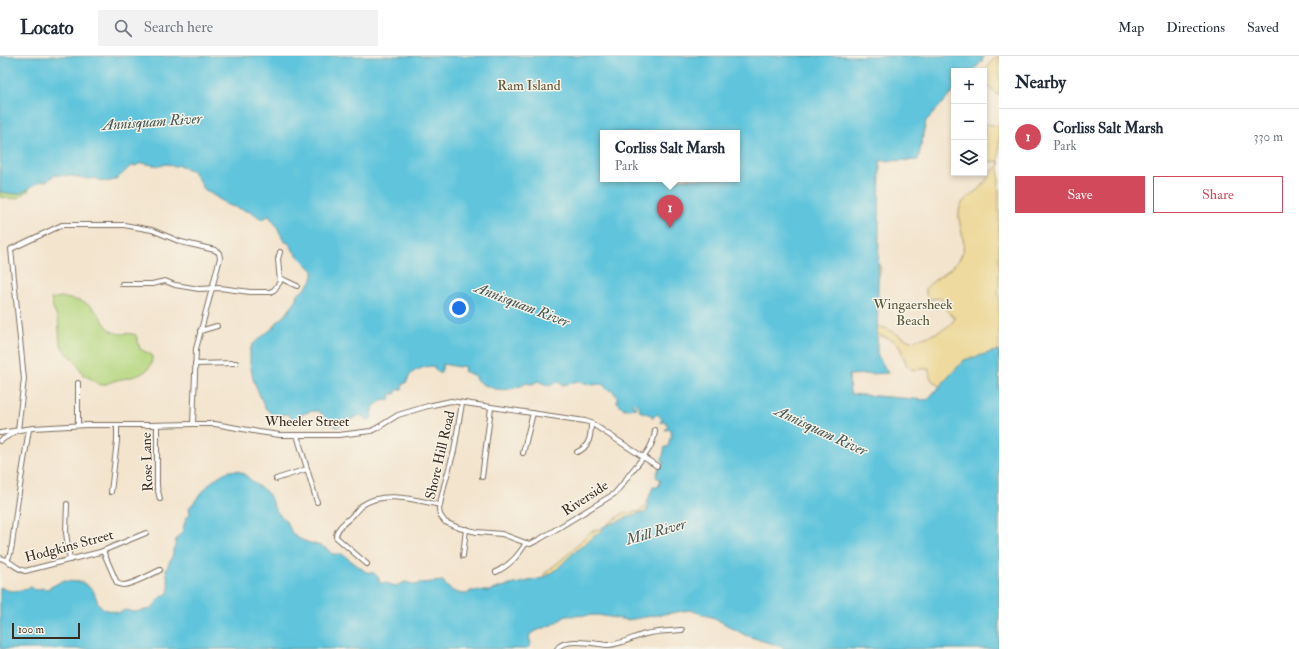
<!DOCTYPE html>
<html lang="en">
<head>
<meta charset="utf-8">
<style>
	body { margin:0; font-family:"IM FELL Double Pica",serif; background:#f2f2f3; color:#1f2937 }
	.controls { position:absolute; right:12px; top:12px; display:grid; overflow:hidden; border-radius:0px; box-shadow:0 2px 6px #0003 }
	.controls button { width:36px; height:36px; display:grid; place-items:center; padding:0; border:0; border-bottom:1px solid #e0e1e3; background:#fff; color:#1f2937; font:20px sans-serif }
	.scale { position:absolute; left:12px; bottom:10px; width:68px; box-sizing:border-box; padding-left:4px; border:2px solid #3b2a1e; border-top:0; font-size:11px; line-height:14px; white-space:nowrap; color:#3b2a1e; -webkit-text-stroke:3px #f7f3e8; paint-order:stroke }
	.you { position:absolute; left:459px; top:252px; width:14px; height:14px; margin:-10px; border:3px solid #fff; border-radius:50%; background:#1a73e8; box-shadow:0 0 0 6px #1a73e833 }
	.badge { display:grid; place-items:center; width:26px; height:26px; border-radius:50%; background:#d1495b; color:#fff; font-size:13px; font-weight:700 }
	.pin { position:absolute; translate:-50% -33px; filter:drop-shadow(0 1px 2px #0008) }
	.pin::after { content:''; position:absolute; top:21px; width:14px; height:12px; background:inherit; clip-path:polygon(0 0,100% 0,50% 100%) }
	.popup { position:absolute; left:600px; top:74px; width:140px; height:52px; box-sizing:border-box; display:grid; place-content:center; border-radius:0px; background:#fff; filter:drop-shadow(0 1px 3px #0005); font-size:13px; white-space:nowrap; color:#747a83 }
	.popup b { font-size:15px; color:#1f2937 }
	.popup::after { content:''; position:absolute; left:50%; top:100%; margin-left:-8px; border:8px solid transparent; border-top-color:#fff }
	.list { margin:0; padding:0; list-style:none }
	h2 { display:flex; justify-content:space-between; align-items:center; height:52px; margin:0; padding:0 16px; font-size:17px }
	h2 small { font-size:13px; font-weight:400; color:#747a83 }
	.list li { display:grid; grid-template-columns:26px 1fr auto; gap:12px; align-items:center; box-sizing:border-box; height:56px; padding:0 16px; border-top:1px solid #e0e1e3 }
	.list b { display:block; font-size:15px; white-space:nowrap }
	.list p { margin:0; font-size:13px; white-space:nowrap; color:#747a83 }
	.list em { font-size:13px; font-style:normal; color:#747a83 }
	.actions { display:flex; gap:8px; padding:12px 16px }
	.actions a { flex:1; padding:9px 0; border:1px solid #d1495b; border-radius:0px; text-align:center; font-size:14px; color:#d1495b }
	.actions .main { background:#d1495b; color:#fff }
	.icon { flex:none; width:22px; height:22px; fill:none; stroke:currentColor; stroke-width:2; stroke-linecap:round; stroke-linejoin:round }
	.map { position:relative; flex:none; width:999px; height:593px; overflow:hidden }
	header { display:flex; align-items:center; gap:24px; box-sizing:border-box; height:56px; padding:0 20px; background:#fff; border-bottom:1px solid #e0e1e3 }
	header strong { font-size:19px }
	nav { display:flex; gap:22px; margin-inline-start:auto; font-size:14px }
	.search { width:280px; height:36px; background:#f2f2f3; display:flex; align-items:center; gap:10px; box-sizing:border-box; padding:0 14px; border-radius:0px; color:#747a83; font-size:15px }
	main { display:flex }
	aside { flex:1; background:#fff }
	.map>svg:first-child { display:block }
	.green { fill:#b5d77f; stroke:#78804e }
	.sand { fill:#eeda9e; stroke:#94825e }
	.water { fill:#5ec4dc; stroke:#4c777d; fill-rule:evenodd }
	.lines { fill:none; stroke-linecap:round; stroke-linejoin:round }
	.street-casing { stroke:#7b6b5b; stroke-width:6 }
	.street { stroke:#fff; stroke-width:4 }
	.labels { text-anchor:middle; dominant-baseline:central; stroke-width:3; stroke-linejoin:round; paint-order:stroke }
	.park-label { font-size:14px; fill:#5a5536; stroke:#f7f3e8 }
	.street-label { font-size:14px; fill:#3b2a1e; stroke:#f7f3e8 }
	.water-label { font-size:15px; font-style:italic; fill:#465857; stroke:#f7f3e8 }
</style>
</head>
<body>
<header>
<strong>Locato</strong>
<div class="search"><svg class="icon" aria-label="search" viewBox="0 0 24 24"><circle cx="10" cy="10" r="6"/><path d="M15 15l6 6"/></svg>Search here</div>
<nav><a>Map</a><a>Directions</a><a>Saved</a></nav>
</header>
<main>
<div class="map">
<svg width="999" height="593" viewBox="0 0 999 593">
	<rect width="100%" height="100%" fill="#f7f3e8"/>
	<filter id="ink" filterUnits="userSpaceOnUse"><feTurbulence type="fractalNoise" baseFrequency=".025" numOctaves="2"/><feDisplacementMap in="SourceGraphic" scale="8" xChannelSelector="R" yChannelSelector="G"/><feConvolveMatrix kernelMatrix="1 2 1 2 8 2 1 2 1" color-interpolation-filters="sRGB"/></filter>
	<filter id="wash" filterUnits="userSpaceOnUse"><feTurbulence type="fractalNoise" baseFrequency=".012" numOctaves="4" result="noise"/><feDisplacementMap in="SourceGraphic" scale="16" xChannelSelector="R" yChannelSelector="G"/><feGaussianBlur stdDeviation="0.9" result="paint"/><feColorMatrix in="noise" values="0 0 0 0 0 0 0 0 0 0 0 0 0 0 0 0 0 1.4 0 .05"/><feComposite in="paint" operator="in"/></filter>
	<g filter="url(#wash)">
		<rect width="100%" height="100%" fill="#f3e4cd"/>
		<g class="green">
			<path d="M25 123 29 134C16 144 16 144 0 141V132Z"/>
			<path d="M61 241C78 245 88 244 99 259 102 263 106 270 110 274 119 281 126 275 136 279L140 293 152 299C154 319 132 321 117 324 112 325 108 328 102 329 94 328 94 322 84 320L76 306 63 293 60 286 58 263 54 255 51 243Z"/>
		</g>
		<g class="sand">
			<path d="M997 0H999V40L986 29H984C984 15 987 10 997 0Z"/>
			<path d="M986 68 999 70V412L966 406 902 373 876 366V351L880 345 887 344 898 354 912 355 918 351 923 345 929 344 937 345 941 341 942 331C933 327 929 323 929 313H920L913 314 907 310 899 289 893 284 870 276 862 270C862 256 867 215 877 206L881 212 868 263 874 270 885 272 910 285C922 283 950 274 955 262 947 256 944 252 941 242L930 243 926 239V232C936 221 952 215 960 202 969 188 958 172 959 157 959 143 973 139 982 130 988 123 992 115 999 108L998 105 984 106V70Z"/>
			<polygon points="648,449 653,453 545,525 544,518 567,499 590,476 602,472 622,458 640,455"/>
		</g>
		<path class="water" d="M0 0H984L982 5 973 15H954V35L926 65 918 104 880 105 877 298 888 317 849 319 850 338 927 344 964 304 999 294V593H783L782 591 745 579 714 562 690 554 627 564 598 559 566 560 554 568 531 577 529 581 531 588 527 593H0V531C10 537 20 535 31 531L35 534 43 532 47 533 62 525 82 526 93 534 98 547 104 553 119 557 125 554 134 556 151 553 161 541 168 537 169 531 166 514 173 498V493L175 490 176 483 182 476 186 462 190 458 189 452C201 439 218 411 238 415 244 417 249 422 253 426 258 431 265 433 269 439 271 443 272 447 274 451 277 457 283 461 287 467 290 470 290 475 293 478 305 490 324 486 332 498H342L366 516 374 517 378 521 380 527H386L396 530 405 526 416 529 421 527 443 525C449 535 457 538 468 538L470 535H490L501 531 543 522 556 514 573 497 601 475 603 471 639 457H644L647 455V446L653 431H658L661 424 656 421 659 411 664 407 662 404 665 391H668L670 382H672L670 373 665 374 668 370 665 365 660 367 662 363 657 358 653 362 651 359 639 355 640 351 633 346 632 348 637 352 624 353 617 346V341L612 334 610 335 602 328 592 329 578 325 563 329 558 326 549 330 538 325 532 328 525 327V328C507 337 491 335 475 323V320L464 315 465 311 460 310 459 311 443 308 441 317H439L434 312V310C427 310 416 313 411 318 409 321 407 325 406 327L403 328 402 333H398L395 338H390L391 342 387 344 384 343 374 350 371 363 366 364 360 359 337 371C328 366 329 365 322 358 313 350 300 360 292 365L288 358 274 360 265 352 253 323 250 307V294L253 288 275 270 277 266 286 258 297 244 296 239 305 233 311 225 313 220V215L294 196 290 188 284 185 276 169 269 160 270 159 263 163 260 162 253 157 225 148V147L204 133 193 115 178 109 173 111 171 109 166 108 160 110 141 107 135 110H131C118 121 113 131 95 122L89 123 72 120 55 119 47 125H41L23 136 15 138 0 136ZM603 77H737V123H603Z"/>
	</g>
	<g filter="url(#ink)">
		<g class="lines">
			<g class="street-casing">
				<g id="street">
					<polyline points="280,222 297,230"/>
					<polyline points="122,228 152,228 165,225 175,229 199,233 220,232 250,236 270,236 274,234 280,226 278,203 280,196"/>
					<polyline points="200,275 217,270"/>
					<polyline points="195,308 236,307"/>
					<path d="M462 347 454 395 444 430 439 453 440 459 445 466 459 472 477 476 502 478 526 487 530 488 540 483 614 438C620 432 624 426 629 419 640 404 654 393 655 374"/>
					<polyline points="78,369 78,327"/>
					<polyline points="157,369 157,431 160,443"/>
					<polyline points="0,377 33,372 87,369 149,369 193,368 215,368 259,376 280,379 339,379 371,375 377,372 398,359 428,350 451,345 585,365 591,367 657,410"/>
					<polyline points="297,379 317,446"/>
					<polyline points="0,385 18,374 24,323 11,193 62,169 124,169 152,174 181,186 215,194 219,197 220,202 196,293 193,368"/>
					<path d="M577 396C590 391 591 379 591 367"/>
					<polyline points="523,397 533,357"/>
					<polyline points="482,421 491,352"/>
					<polyline points="276,423 307,413"/>
					<polyline points="111,436 117,385 117,369"/>
					<polyline points="67,448 66,477 70,504"/>
					<path d="M103 495 117 527C119 528 120 529 123 529 131 529 152 518 160 514"/>
					<polyline points="463,500 466,473"/>
					<path d="M0 502C10 504 14 512 25 515L100 496 146 477"/>
					<polyline points="7,505 10,498 12,489 17,449 29,373"/>
					<path d="M367 508 336 481C336 473 344 467 350 462 354 458 357 454 361 450 383 434 415 444 440 449"/>
					<path d="M496 516C510 509 518 500 526 487"/>
					<path d="M557 593C564 581 595 588 607 589 617 590 634 581 645 578 657 575 670 575 682 574"/>
				</g>
			</g>
			<use href="#street" class="street"/>
		</g>
	</g>
	<g class="labels">
		<g class="park-label">
			<text x="529" y="29">Ram Island</text>
			<text x="913" y="248">Wingaersheek<tspan x="913" dy="16">Beach</tspan></text>
		</g>
		<g class="street-label">
			<text x="307" y="365">Wheeler Street</text>
			<text transform="translate(440 399) rotate(-77)">Shore Hill Road</text>
			<text transform="translate(147 406) rotate(-92)">Rose Lane</text>
			<text transform="translate(585 442) rotate(-33)">Riverside</text>
			<text transform="translate(69 490) rotate(-15)">Hodgkins Street</text>
		</g>
		<g class="water-label">
			<text transform="translate(152 66) rotate(-4)">Annisquam River</text>
			<text transform="translate(522 249) rotate(21)">Annisquam River</text>
			<text transform="translate(821 375) rotate(25)">Annisquam River</text>
			<text transform="translate(656 476) rotate(-16)">Mill River</text>
		</g>
	</g>
</svg>
<div class="controls">
<button>+</button>
<button>−</button>
<button><svg class="icon" aria-label="layers" viewBox="0 0 24 24"><path d="M12 4l9 5-9 5-9-5zM3 14l9 5 9-5"/></svg></button>
</div>
<div class="scale">100 m</div>
<div class="you"></div>
<div class="pin badge" style="left:670px;top:172px">1</div>
<div class="popup"><b>Corliss Salt Marsh</b>Park</div>
</div>
<aside>
<h2>Nearby<small></small></h2>
<ul class="list">
<li><span class="badge">1</span><div><b>Corliss Salt Marsh</b><p>Park</p></div><em>330 m</em></li>
</ul>
<div class="actions"><a class="main">Save</a><a>Share</a></div>
</aside>
</main>
</body>
</html>
